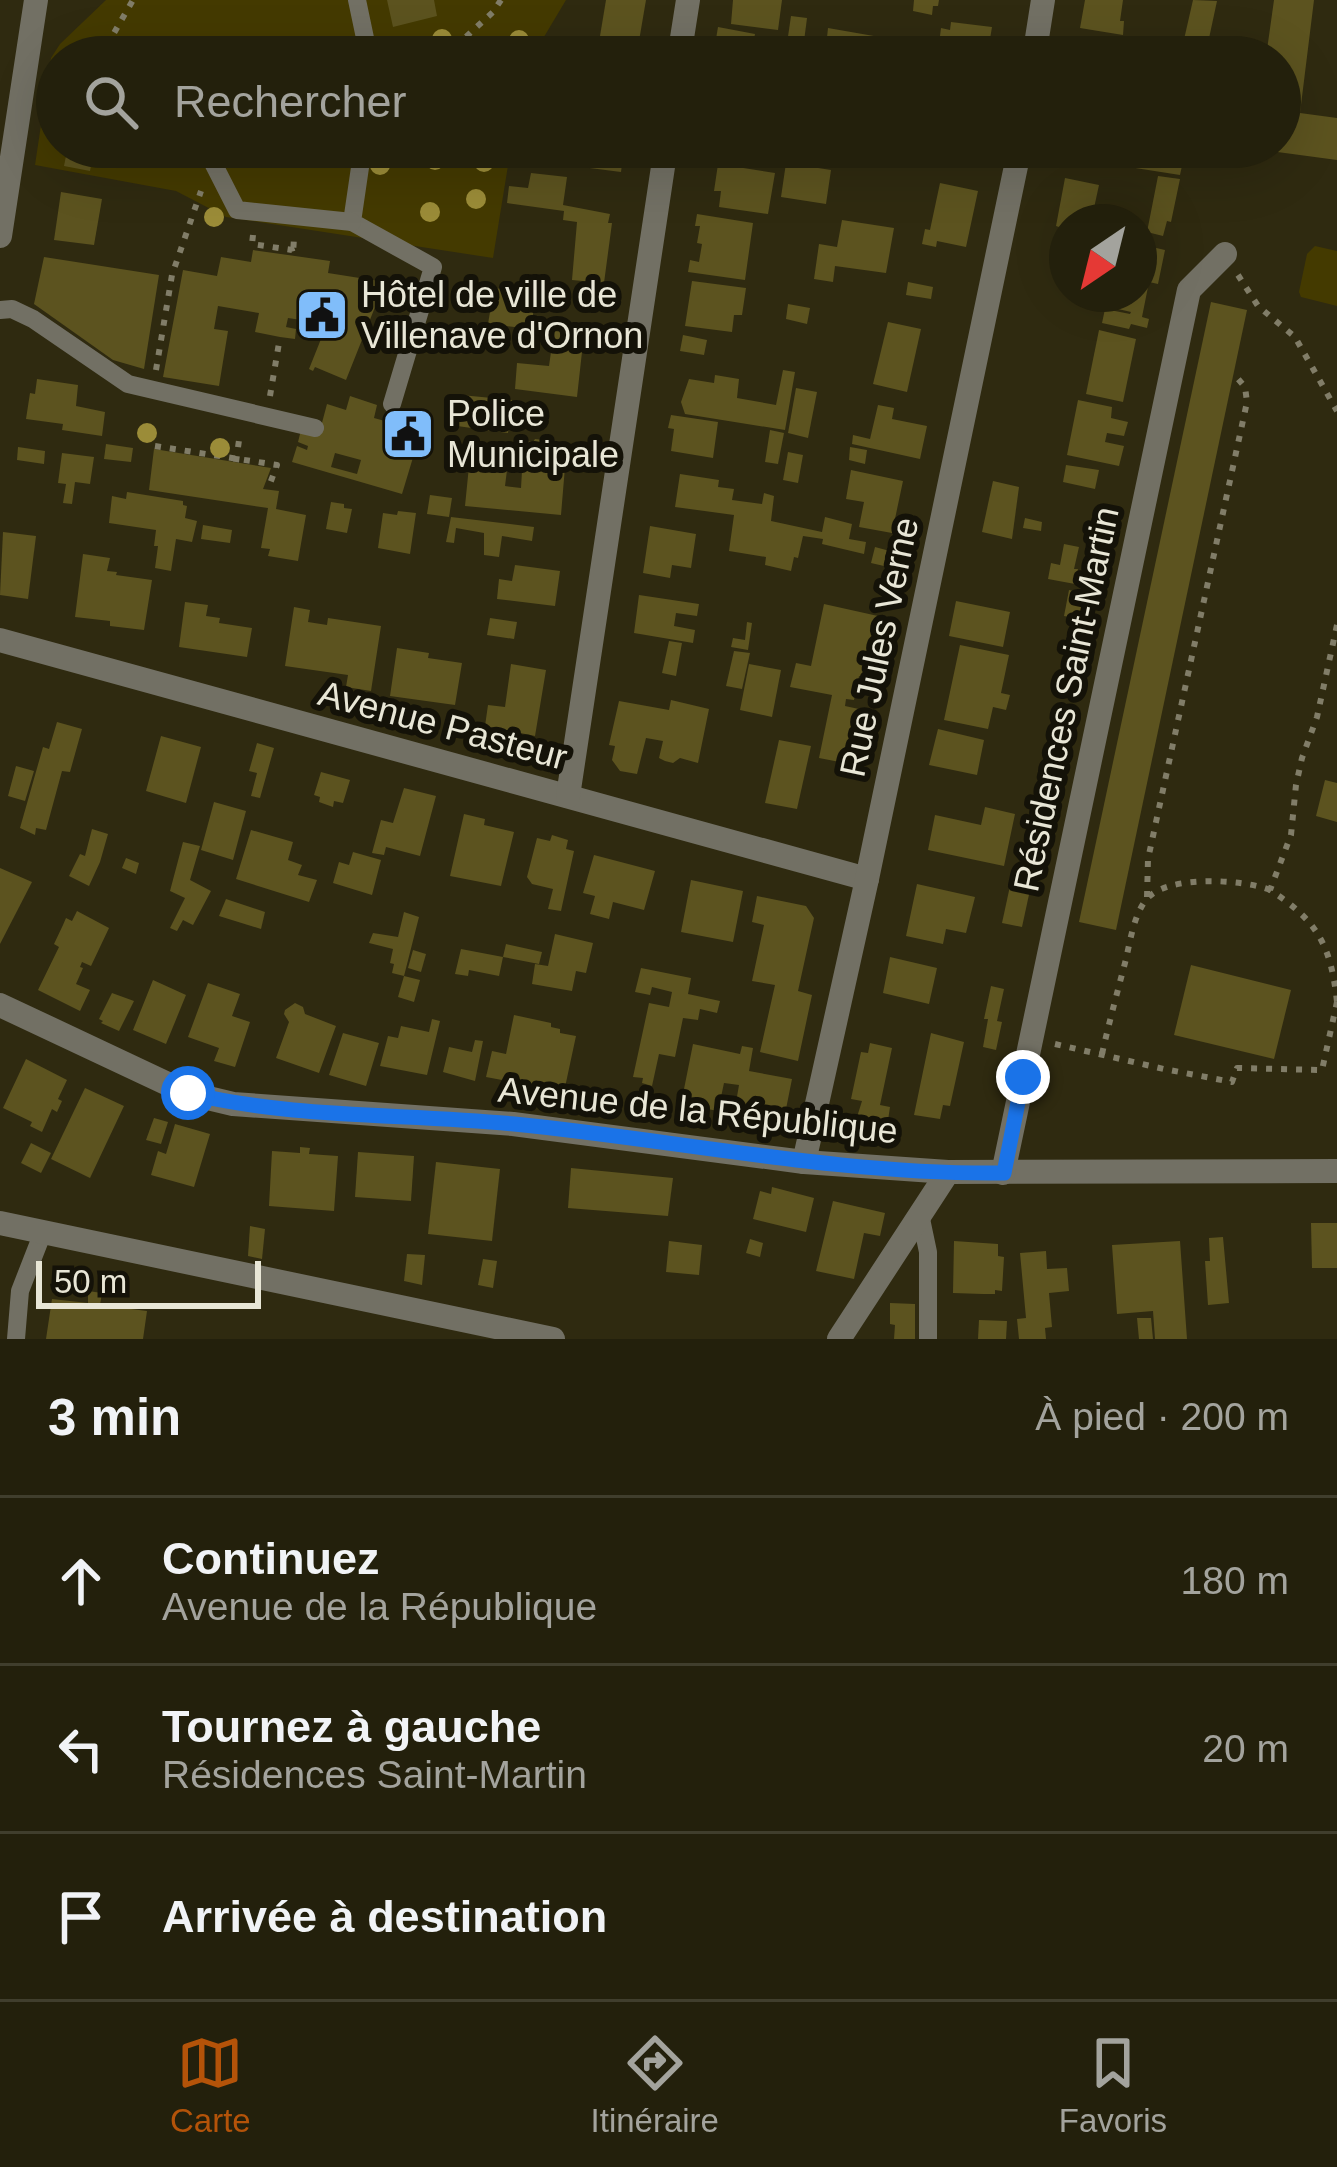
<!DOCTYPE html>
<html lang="fr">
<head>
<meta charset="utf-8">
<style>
	body { margin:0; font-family:Helvetica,sans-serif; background:#2f2d1a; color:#f1f3f6 }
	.compass { position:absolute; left:1049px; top:204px; width:108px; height:108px; border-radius:50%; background:#23200c; box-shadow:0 12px 48px #0002; rotate:215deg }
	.scale { position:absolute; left:36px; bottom:30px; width:225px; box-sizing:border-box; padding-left:12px; border:6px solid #e8e6d6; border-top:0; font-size:33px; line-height:42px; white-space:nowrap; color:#e8e6d6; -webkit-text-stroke:9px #141208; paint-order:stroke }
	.stop { position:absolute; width:36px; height:36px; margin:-27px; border:9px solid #1a73e8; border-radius:50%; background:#fff }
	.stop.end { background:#1a73e8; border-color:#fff; box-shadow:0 3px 12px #0008 }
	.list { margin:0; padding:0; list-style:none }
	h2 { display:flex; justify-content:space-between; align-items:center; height:156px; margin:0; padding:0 48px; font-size:51px }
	h2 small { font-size:39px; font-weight:400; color:#a3a39d }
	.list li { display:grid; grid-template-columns:78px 1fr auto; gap:36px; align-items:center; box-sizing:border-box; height:168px; padding:0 48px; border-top:3px solid #403e2d }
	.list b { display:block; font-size:45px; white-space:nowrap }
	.list p { margin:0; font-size:39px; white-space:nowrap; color:#a3a39d }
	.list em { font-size:39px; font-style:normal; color:#a3a39d }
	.icon { flex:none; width:66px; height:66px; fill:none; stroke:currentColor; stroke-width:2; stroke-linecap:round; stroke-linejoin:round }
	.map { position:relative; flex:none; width:1337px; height:1339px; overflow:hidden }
	.search { position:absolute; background:#23200c; box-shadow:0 12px 48px #0002; left:36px; right:36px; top:36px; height:132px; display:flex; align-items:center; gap:30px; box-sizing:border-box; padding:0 42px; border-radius:66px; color:#a3a39d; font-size:45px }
	.sheet { height:660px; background:#23200c }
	nav { display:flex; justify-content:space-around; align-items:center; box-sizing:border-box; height:168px; border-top:3px solid #403e2d; background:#23200c; font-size:33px; color:#a3a39d }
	nav a { display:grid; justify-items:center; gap:6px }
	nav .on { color:#b45309 }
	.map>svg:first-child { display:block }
	.green { fill:#443a00 }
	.building { fill:#5c531f; fill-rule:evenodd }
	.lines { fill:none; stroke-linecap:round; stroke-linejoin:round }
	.path { stroke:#817d68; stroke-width:6; stroke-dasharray:6 9; stroke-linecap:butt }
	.lane { stroke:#727064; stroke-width:18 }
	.street { stroke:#727064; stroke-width:24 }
	.tree { fill:#9b8c38 }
	.route { stroke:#1a73e8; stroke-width:15 }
	.labels { text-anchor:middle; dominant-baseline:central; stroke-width:12; stroke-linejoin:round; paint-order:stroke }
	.poi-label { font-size:36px; fill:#e8e6d6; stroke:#141208; text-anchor:start }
	.street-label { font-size:36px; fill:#e8e6d6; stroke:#141208 }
</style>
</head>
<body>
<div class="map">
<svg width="1337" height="1339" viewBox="0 0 1337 1339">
	<rect width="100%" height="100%" fill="#2f2a10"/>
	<g class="green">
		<polygon points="106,0 566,0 532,57 57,57 57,147 511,147 493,258 226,217 176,191 35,165 51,58 60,44"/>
		<polygon points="1315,246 1337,251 1337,306 1301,297 1299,292 1307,254"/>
	</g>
	<g class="building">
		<polygon points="387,0 434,0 437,16 393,27"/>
		<polygon points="606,0 646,0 639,41 600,36"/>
		<polygon points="733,0 782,0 778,30 731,24"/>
		<polygon points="914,0 939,0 938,6 933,6 932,15 913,11"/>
		<polygon points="1085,0 1123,0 1120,21 1124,21 1123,35 1080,28"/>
		<polygon points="1193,0 1217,1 1205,57 1180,57"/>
		<polygon points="1274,0 1314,0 1300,113 1337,118 1337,160 1262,150 1262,147 1280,147 1280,57 1266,57"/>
		<polygon points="791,16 807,18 802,57 785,57"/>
		<polygon points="951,22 992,27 987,57 946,57 946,53 938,52 941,28 950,30"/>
		<polygon points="718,27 755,34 751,57 713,57"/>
		<polygon points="828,28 891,39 888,57 825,57"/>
		<polygon points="1079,43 1133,52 1132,57 1076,57"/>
		<polygon points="576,147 624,147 621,172 574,166"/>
		<polygon points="1062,147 1092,148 1089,164 1060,160"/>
		<polygon points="1132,147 1186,147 1180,175 1129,167"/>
		<polygon points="67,151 93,155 90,171 64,166"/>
		<polygon points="786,163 831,170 826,204 781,197"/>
		<polygon points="718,164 775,173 768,214 719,207 721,191 714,191"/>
		<polygon points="531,173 567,177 563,205 610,214 608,223 612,223 604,283 572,280 577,222 563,220 564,211 507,203 509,186 528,188"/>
		<polygon points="1158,176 1180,179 1171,222 1167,221 1163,236 1147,232"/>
		<polygon points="1065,178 1099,185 1091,222 1067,222 1067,241 1057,240 1059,227 1056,226"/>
		<polygon points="940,183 978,191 966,247 937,241 936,247 922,244 925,229 930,230"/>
		<polygon points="61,192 102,199 94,245 54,240"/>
		<polygon points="697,214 753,223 745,280 688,272 690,260 699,262 702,244 697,243 700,226 695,226"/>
		<polygon points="842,220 894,228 886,273 835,266 833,282 814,279 819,244 837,247"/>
		<polygon points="1139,244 1165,250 1158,284 1149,282 1142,317 1149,319 1147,328 1131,324 1129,329 1102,323 1105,309 1130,314 1131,312 1101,305 1103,294 1139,294"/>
		<polygon points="253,250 330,261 328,273 385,282 346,380 315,367 313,371 309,369 327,324 288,318 286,327 296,329 295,339 280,337 255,332 259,313 218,306 214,329 228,331 219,386 163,377 183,270 217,276 221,257 251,262"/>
		<polygon points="44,257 159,275 144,369 113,360 34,304"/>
		<polygon points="692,281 746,288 742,315 734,315 732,332 685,326"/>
		<polygon points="908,282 933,287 931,299 906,295"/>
		<polygon points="494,288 536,293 531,329 488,324"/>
		<polygon points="1211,302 1247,310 1116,930 1079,922"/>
		<polygon points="788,304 810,308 807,324 786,319"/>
		<polygon points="888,322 921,329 907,392 873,384"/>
		<polygon points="1099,330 1136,339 1123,402 1086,394"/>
		<polygon points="554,331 584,334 577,397 515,389 517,363 549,366"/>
		<polygon points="683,335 707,340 704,355 680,351"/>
		<polygon points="783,370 795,372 785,430 685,414 681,402 689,379 714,383 715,375 739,379 737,398 776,405"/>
		<polygon points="37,379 78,385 76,406 105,412 102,436 62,430 63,424 26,419 30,393 35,394"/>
		<polygon points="796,388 817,392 808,438 788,433"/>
		<polygon points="461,395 512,400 508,433 457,426 460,411 444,409 445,400 460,402"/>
		<path d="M350 396 377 405 374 418 421 431 402 494 292 462 297 446 307 450 308 446 298 442 301 430 319 434 327 404 346 410ZM335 453 361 460 357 474 331 467Z"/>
		<polygon points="1078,400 1112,407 1111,418 1128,422 1124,436 1107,433 1105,442 1124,446 1119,466 1067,455"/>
		<polygon points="878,405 894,408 892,419 927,426 920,459 852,444 853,435 870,439"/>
		<polygon points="671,415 718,422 713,458 671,451 674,429 668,428"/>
		<polygon points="770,430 784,433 778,464 765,462"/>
		<polygon points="535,439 567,443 561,515 465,506 469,466 507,470 505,486 521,488 522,471 513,470 516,440 533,442"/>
		<polygon points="106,444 133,448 131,462 104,459"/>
		<polygon points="18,447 45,451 44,464 17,460"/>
		<polygon points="850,447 867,450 865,464 849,460"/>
		<polygon points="154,449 271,468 263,489 279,491 276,509 306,515 298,561 268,556 270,549 261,548 268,508 149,490"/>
		<polygon points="788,452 803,455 798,483 783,480"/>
		<polygon points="62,453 94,457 90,484 75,482 72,504 63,503 66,484 58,483"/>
		<polygon points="1066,465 1099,470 1095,489 1063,482"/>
		<polygon points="851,470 903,481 892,533 859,527 864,502 846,499"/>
		<polygon points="680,474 719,480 718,487 734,489 732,500 762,504 764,493 774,496 771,521 822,532 825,517 852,524 849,539 866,542 864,554 822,544 823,539 803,536 798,558 794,557 791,571 765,565 766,557 729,551 734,515 675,507"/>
		<polygon points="993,481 1019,487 1012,539 982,532"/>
		<polygon points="127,492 183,501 183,505 187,506 185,518 197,521 192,542 176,539 171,571 155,568 158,546 154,546 156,530 109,523 112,496 126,499"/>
		<polygon points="430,495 452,498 449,517 427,514"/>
		<polygon points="331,502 344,504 344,508 352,509 347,533 326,529"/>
		<polygon points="398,511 416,513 410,554 378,548 383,513 397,515"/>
		<polygon points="451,517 534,527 532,541 502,536 499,557 484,555 484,533 456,528 454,543 446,542"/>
		<polygon points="1025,518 1042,522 1041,531 1023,528"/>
		<polygon points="203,525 232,530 230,543 201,539"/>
		<polygon points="650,526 696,534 691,568 672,565 670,578 643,573"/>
		<polygon points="3,532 36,536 28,599 0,595"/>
		<polygon points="1064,544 1079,547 1074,569 1078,569 1075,584 1048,579 1051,563 1060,565"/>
		<polygon points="875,547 901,554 897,569 871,563"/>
		<polygon points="83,554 110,558 107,571 117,572 116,575 152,580 144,630 110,626 110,621 75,617"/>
		<polygon points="515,565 560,571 555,606 497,599 499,579 512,581"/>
		<polygon points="1069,590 1090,595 1085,620 1064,616"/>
		<polygon points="639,595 699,604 697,616 676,613 674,626 695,630 693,643 634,633"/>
		<polygon points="956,601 1010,612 1003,647 949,636"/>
		<polygon points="185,602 208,605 206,616 220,618 219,623 252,628 247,657 179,647"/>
		<polygon points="824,604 878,616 865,678 859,676 854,700 846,699 845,706 859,709 845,763 819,758 832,695 790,687 796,663 811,666"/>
		<polygon points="294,607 310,610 308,622 327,625 328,618 381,626 371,691 346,687 348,675 285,666"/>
		<polygon points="490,618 517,622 514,639 487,635"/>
		<polygon points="747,622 752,623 748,650 731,647 733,638 745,640"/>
		<polygon points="669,641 682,643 676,676 662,673"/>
		<polygon points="960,645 1009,655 1001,693 1010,695 1006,710 993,707 988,729 944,720"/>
		<polygon points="1066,645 1081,648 1072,691 1060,688"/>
		<polygon points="397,648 429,653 428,658 462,663 455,705 390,696"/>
		<polygon points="734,651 750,653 742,689 726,686"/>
		<polygon points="511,664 546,670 535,736 485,726 488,705 505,707"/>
		<polygon points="749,664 781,670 772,717 740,710"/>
		<polygon points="671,700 709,709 698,763 680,758 673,763 665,761 659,758 663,741 646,738 637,774 620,771 612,760 615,746 609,745 619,701 669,710"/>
		<polygon points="57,722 82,729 70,772 62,771 46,830 36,828 35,835 20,828 43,747 49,749"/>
		<polygon points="938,729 984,740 977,775 929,765"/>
		<polygon points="473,731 496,736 494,748 471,742"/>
		<polygon points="161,736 201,747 186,803 146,791"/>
		<polygon points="779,740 811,746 797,809 765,803"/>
		<polygon points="257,743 274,748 260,798 251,796 257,773 249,771"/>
		<polygon points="16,766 34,771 25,801 8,796"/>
		<polygon points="321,772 350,780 343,803 334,801 333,807 319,802 320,797 314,795"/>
		<polygon points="1040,772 1054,775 1048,802 1034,799"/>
		<polygon points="1325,780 1337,783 1337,822 1316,816"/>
		<polygon points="404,788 436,796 420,856 386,847 384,855 372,853 381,820 393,823"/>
		<polygon points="214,802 246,811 233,860 201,850"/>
		<polygon points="985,807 1015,814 1004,866 928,850 935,815 981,825"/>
		<polygon points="464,814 485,819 484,825 514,832 501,886 450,876"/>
		<polygon points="92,829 108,834 100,862 89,886 69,876 80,854 85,856"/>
		<polygon points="251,830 293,842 288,860 302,865 298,875 317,880 309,902 236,879"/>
		<polygon points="552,835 568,840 566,849 574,851 561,911 548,909 553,889 532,884 527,877 537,838 550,841"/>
		<polygon points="183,842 200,846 190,880 211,891 193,925 183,920 177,931 170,928 185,898 170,891"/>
		<polygon points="353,852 381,860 372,895 333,883 339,862 349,865"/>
		<polygon points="594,855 655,871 644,910 613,902 609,919 590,914 595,896 583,893"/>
		<polygon points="126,858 139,863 136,874 122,868"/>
		<polygon points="0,868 32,882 0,944"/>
		<polygon points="691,880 743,891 733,942 681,932"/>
		<polygon points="917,884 975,897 966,933 946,929 943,944 906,936"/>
		<polygon points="1010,886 1030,890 1022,927 1002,923"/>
		<polygon points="757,896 806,906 814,918 798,991 812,995 798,1061 760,1052 775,985 752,981 764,925 752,922"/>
		<polygon points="226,899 265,912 261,929 219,916"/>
		<polygon points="77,911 109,928 91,966 82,962 80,967 83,968 76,984 90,990 80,1011 38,990 59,947 54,944 63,925 66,918 72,921"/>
		<polygon points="404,912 419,917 404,976 392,973 394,964 390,963 393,949 369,943 373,933 398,937"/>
		<polygon points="555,934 593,943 586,973 576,971 572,991 532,984 535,964 548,966"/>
		<polygon points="506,944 542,952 539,964 503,957"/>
		<polygon points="461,949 503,957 499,976 469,970 468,976 455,974"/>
		<polygon points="413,950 426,954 421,972 408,968"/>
		<polygon points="890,957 937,968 929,1004 883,993"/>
		<polygon points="1191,965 1291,990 1274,1059 1174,1035"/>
		<polygon points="641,968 691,978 688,994 720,1001 717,1013 700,1009 698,1020 683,1018 675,1057 659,1054 652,1086 642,1083 643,1078 633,1077 649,1003 669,1007 672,992 652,987 650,995 635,992"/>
		<polygon points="404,976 420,980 414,1002 398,997"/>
		<polygon points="153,980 186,995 166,1044 133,1030"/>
		<polygon points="208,983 240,994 232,1016 250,1022 235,1067 214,1061 219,1048 188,1037"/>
		<polygon points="991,986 1004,989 997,1021 1002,1022 996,1050 983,1047 988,1019 984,1019"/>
		<polygon points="112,993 134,1001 119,1031 101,1023 103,1021 99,1019"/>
		<polygon points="295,1003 303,1007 305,1014 336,1026 319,1073 276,1058 289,1022 284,1014 285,1010"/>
		<polygon points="514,1015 551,1023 551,1027 560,1029 560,1033 576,1036 564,1092 486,1077 492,1051 506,1054"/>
		<polygon points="432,1019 440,1021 427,1075 380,1066 388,1036 398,1038 401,1026 429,1032"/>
		<polygon points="343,1033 379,1043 366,1086 329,1075"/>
		<polygon points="931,1033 964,1042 950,1106 943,1105 940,1119 914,1115"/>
		<polygon points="475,1040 483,1041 475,1081 443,1072 449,1047 472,1052"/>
		<polygon points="870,1043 892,1048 880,1105 890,1107 887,1127 861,1122 857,1117 862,1101 851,1099 861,1052 868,1053"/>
		<polygon points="693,1044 740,1054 742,1046 753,1048 749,1071 792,1079 784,1119 780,1125 734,1114 739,1085 724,1083 718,1111 681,1104"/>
		<polygon points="26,1059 67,1080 58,1099 62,1101 57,1112 52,1109 42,1132 30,1126 32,1122 3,1108"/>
		<polygon points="85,1088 124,1106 90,1178 51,1159"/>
		<polygon points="154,1118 168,1122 161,1144 146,1140"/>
		<polygon points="175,1124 210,1134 194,1187 151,1175 158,1151 166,1154"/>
		<polygon points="31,1143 51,1153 41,1173 21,1163"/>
		<polygon points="300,1147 310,1148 309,1154 338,1156 334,1211 269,1206 272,1151 300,1153"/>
		<polygon points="358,1152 414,1156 411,1201 355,1197"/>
		<polygon points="436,1162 500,1169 492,1241 428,1234"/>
		<polygon points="571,1168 673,1178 668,1216 568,1208"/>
		<polygon points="772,1187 814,1198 806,1232 753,1219 760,1191 771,1194"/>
		<polygon points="833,1201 885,1213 880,1236 864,1233 854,1279 816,1271"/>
		<polygon points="1311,1223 1337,1223 1337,1268 1312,1268"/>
		<polygon points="250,1226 265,1229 262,1259 248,1256"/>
		<polygon points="1223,1237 1229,1303 1208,1305 1205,1261 1210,1261 1209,1238"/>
		<polygon points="750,1239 763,1243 760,1257 746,1253"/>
		<polygon points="669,1241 702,1245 699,1275 666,1272"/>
		<polygon points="954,1241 998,1244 998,1256 1004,1257 1002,1291 995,1290 995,1294 983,1294 953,1293"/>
		<polygon points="1180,1241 1187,1339 1155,1339 1153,1311 1117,1314 1112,1245"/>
		<polygon points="1046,1251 1047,1269 1067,1268 1069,1291 1049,1293 1052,1327 1045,1328 1046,1339 1019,1339 1017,1319 1026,1318 1020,1253"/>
		<polygon points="407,1254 425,1255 422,1285 404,1281"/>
		<polygon points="483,1259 497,1261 493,1288 478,1285"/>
		<polygon points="88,1291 102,1293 100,1305 147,1311 143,1339 46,1339 52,1299 88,1303"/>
		<polygon points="890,1303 915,1304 915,1339 894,1339 895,1325 890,1324"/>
		<polygon points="1137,1318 1151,1318 1153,1339 1139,1339"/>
		<polygon points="979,1320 1007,1321 1006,1339 978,1339"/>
	</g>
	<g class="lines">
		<g class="path">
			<polyline points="123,57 110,40 133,0"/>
			<polyline points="444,57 493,12 501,0"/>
			<polyline points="253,235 252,244 292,250 293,254 294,238"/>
			<polyline points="1238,275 1258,306 1295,337 1337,411"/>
			<polyline points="156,370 172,275 201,191"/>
			<polyline points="270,396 280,337"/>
			<polyline points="155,446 277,465 268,489"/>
			<polyline points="236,462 240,433"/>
			<path d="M1337 625 1317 717 1302 758 1296 785 1291 835 1270 890C1318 921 1331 946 1337 1002"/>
			<polyline points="1147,897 1148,859 1247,402 1245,387 1233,373"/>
			<polyline points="1055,1044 1164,1069 1232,1082 1237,1068 1322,1070 1337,1002"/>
			<path d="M1102 1054C1109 1023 1117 993 1125 963 1130 943 1133 918 1145 901 1164 874 1243 879 1270 890"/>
		</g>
		<g class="lane">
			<polyline points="357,0 365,38 366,57"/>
			<polyline points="363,147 352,222 433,267 392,404"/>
			<polyline points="212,161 237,210 352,222"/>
			<polyline points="0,310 12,309 33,319 128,384 315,428"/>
			<polyline points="920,1214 928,1252 928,1339"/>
			<polyline points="16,1339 20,1291 43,1232"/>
		</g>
		<g class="street">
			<polyline points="679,57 688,0"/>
			<polyline points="1034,57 1043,0"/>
			<polyline points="963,147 1019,156"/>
			<polyline points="0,236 36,0"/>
			<polyline points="0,640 867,879"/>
			<polyline points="568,796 666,147"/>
			<polyline points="0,1005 187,1093 233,1104 513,1124 804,1162 948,1172 1337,1171"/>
			<polyline points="804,1162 867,879 1020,147"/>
			<polyline points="1003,1173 1189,290 1225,254"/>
			<polyline points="0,1223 553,1339"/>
			<polyline points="839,1339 948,1172"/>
		</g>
	</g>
	<g class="tree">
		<circle cx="442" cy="39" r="10"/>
		<circle cx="519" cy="40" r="10"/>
		<circle cx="435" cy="160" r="10"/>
		<circle cx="484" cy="162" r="10"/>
		<circle cx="380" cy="165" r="10"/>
		<circle cx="476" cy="199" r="10"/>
		<circle cx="430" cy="212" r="10"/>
		<circle cx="214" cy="217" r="10"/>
		<circle cx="413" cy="291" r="10"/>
		<circle cx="147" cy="433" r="10"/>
		<circle cx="220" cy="448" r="10"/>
	</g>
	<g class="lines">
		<path class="route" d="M188 1093C294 1119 405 1113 514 1124 677 1140 839 1175 1004 1173L1023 1077"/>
	</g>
	<defs>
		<g id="civic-square" transform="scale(2.7)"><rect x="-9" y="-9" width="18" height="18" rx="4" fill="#80bdfa" stroke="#141208"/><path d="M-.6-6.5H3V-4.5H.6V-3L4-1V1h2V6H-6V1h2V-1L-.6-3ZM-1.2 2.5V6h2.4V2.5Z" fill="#111"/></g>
	</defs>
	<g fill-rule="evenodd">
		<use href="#civic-square" x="322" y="315"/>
		<use href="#civic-square" x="408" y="434"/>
	</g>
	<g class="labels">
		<g class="poi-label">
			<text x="361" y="294">Hôtel de ville de<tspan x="361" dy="41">Villenave d'Ornon</tspan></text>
			<text x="447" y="413">Police<tspan x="447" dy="41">Municipale</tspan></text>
		</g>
		<g class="street-label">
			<text transform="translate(879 647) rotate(-78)">Rue Jules Verne</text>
			<text transform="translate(1066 699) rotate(-78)">Résidences Saint-Martin</text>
			<text transform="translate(443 725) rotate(15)">Avenue Pasteur</text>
			<text transform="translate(698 1110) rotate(6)">Avenue de la République</text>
		</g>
	</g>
</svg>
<svg class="compass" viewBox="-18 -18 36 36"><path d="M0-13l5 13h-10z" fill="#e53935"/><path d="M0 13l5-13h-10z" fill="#a3a39d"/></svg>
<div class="scale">50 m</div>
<div class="stop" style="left:188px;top:1093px"></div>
<div class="stop end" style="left:1023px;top:1077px"></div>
<div class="search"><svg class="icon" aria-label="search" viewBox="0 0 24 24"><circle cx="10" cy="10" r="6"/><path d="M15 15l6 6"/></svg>Rechercher</div>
</div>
<section class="sheet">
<h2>3 min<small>À pied · 200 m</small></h2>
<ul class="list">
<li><svg class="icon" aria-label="ahead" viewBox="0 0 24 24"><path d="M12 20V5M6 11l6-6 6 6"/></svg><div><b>Continuez</b><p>Avenue de la République</p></div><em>180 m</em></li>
<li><svg class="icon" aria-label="left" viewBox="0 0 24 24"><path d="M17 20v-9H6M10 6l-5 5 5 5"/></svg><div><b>Tournez à gauche</b><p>Résidences Saint-Martin</p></div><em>20 m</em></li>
<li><svg class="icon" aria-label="arrive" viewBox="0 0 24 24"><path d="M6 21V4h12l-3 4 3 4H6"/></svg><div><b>Arrivée à destination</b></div></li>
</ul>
</section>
<nav>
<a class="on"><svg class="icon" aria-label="map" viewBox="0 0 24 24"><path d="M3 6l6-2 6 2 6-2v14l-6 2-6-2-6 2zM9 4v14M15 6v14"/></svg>Carte</a>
<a><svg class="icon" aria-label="directions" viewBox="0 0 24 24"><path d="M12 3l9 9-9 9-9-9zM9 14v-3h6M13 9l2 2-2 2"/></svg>Itinéraire</a>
<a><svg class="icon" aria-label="saved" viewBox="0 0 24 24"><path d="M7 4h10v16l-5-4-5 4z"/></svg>Favoris</a>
</nav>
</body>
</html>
